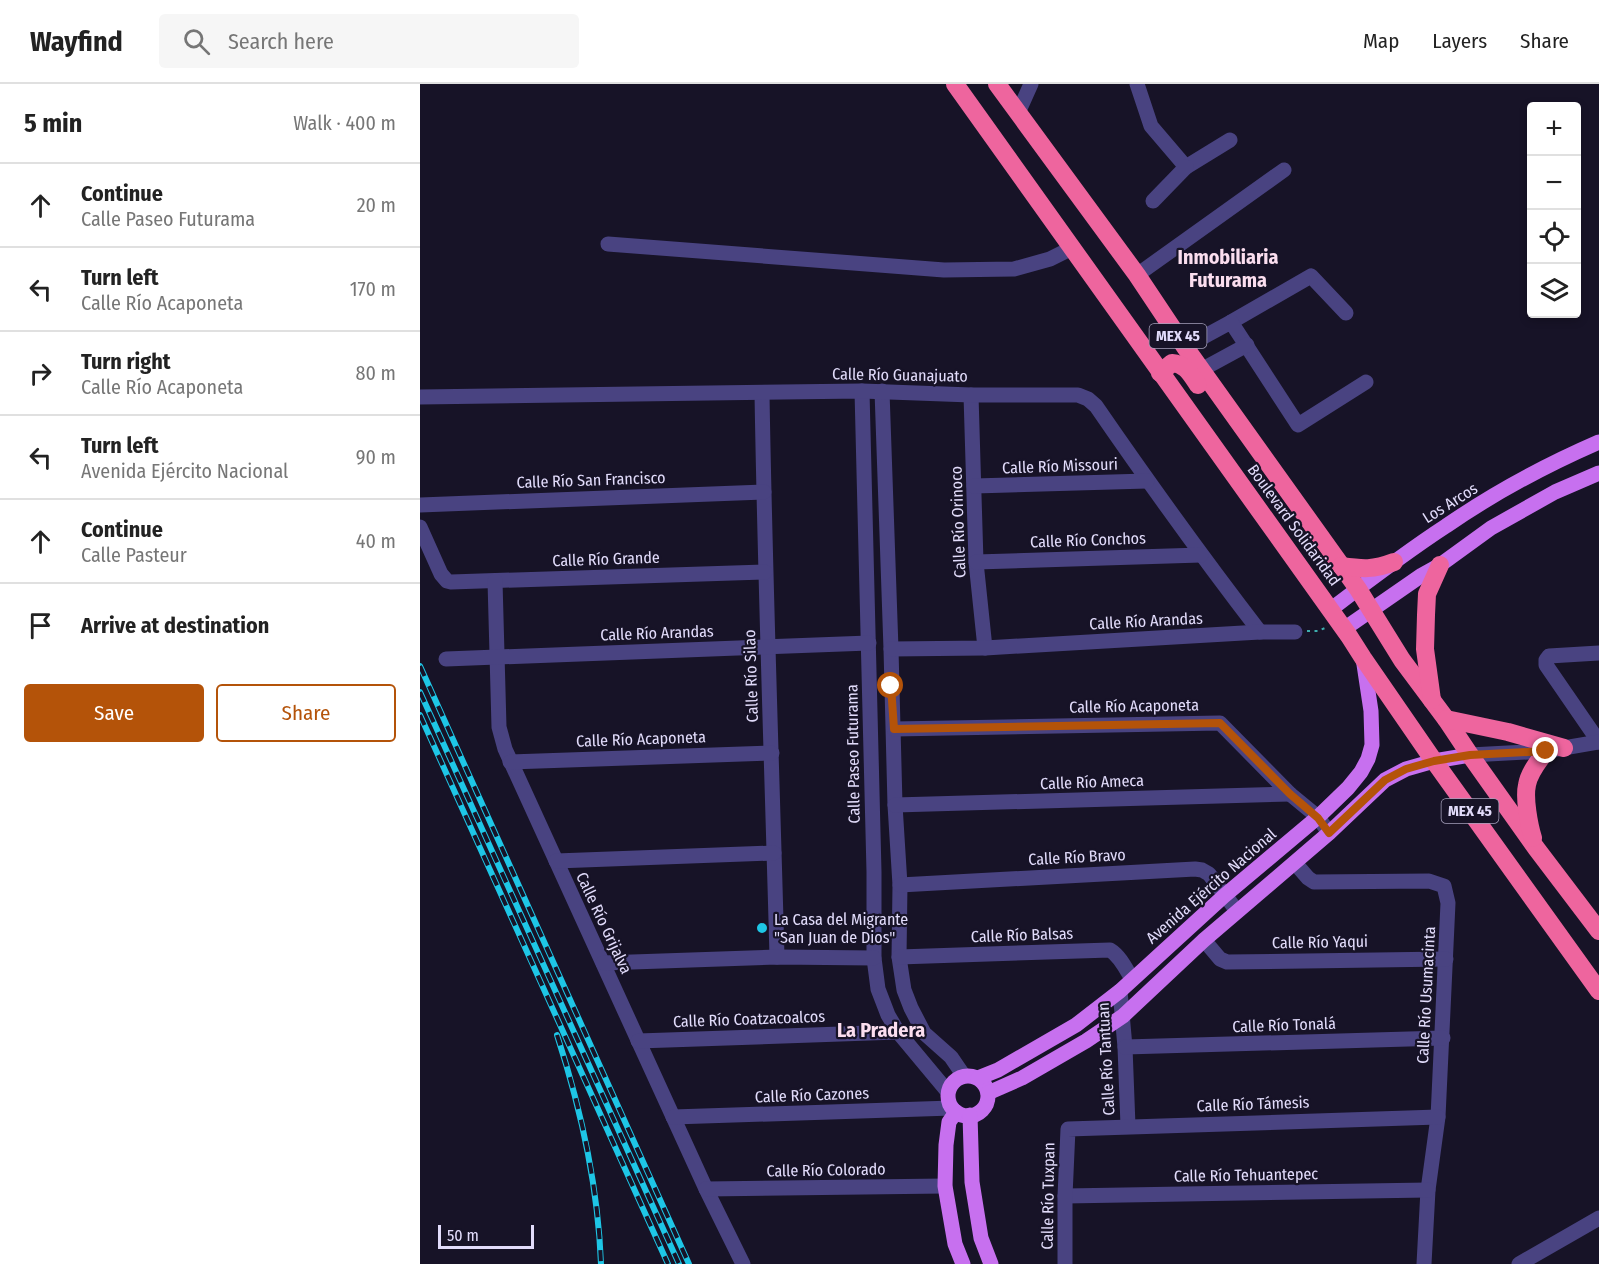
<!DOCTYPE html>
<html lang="en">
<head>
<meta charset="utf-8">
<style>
	body { margin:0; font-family:"Fira Sans Condensed",sans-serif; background:#f6f6f6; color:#222 }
	.controls { position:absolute; right:18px; top:18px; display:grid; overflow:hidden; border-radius:6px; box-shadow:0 3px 9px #0003 }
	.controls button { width:54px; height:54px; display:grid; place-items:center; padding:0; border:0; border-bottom:2px solid #e0e0e0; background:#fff; color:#222; font:30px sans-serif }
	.scale { position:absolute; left:18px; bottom:15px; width:96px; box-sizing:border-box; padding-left:6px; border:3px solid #e2dcfb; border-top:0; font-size:16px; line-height:21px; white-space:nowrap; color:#e2dcfb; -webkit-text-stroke:4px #171327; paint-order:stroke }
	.stop { position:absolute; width:18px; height:18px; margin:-14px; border:4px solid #b45309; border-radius:50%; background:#fff }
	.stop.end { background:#b45309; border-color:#fff; box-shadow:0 2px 6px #0008 }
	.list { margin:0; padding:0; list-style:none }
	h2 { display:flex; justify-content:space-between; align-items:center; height:78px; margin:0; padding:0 24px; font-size:26px }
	h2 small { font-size:20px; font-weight:400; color:#767676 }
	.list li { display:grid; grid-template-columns:39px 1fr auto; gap:18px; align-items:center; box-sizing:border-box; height:84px; padding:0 24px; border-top:2px solid #e0e0e0 }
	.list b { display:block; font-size:22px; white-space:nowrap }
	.list p { margin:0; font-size:20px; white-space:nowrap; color:#767676 }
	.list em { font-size:20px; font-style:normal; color:#767676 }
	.actions { display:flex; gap:12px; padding:18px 24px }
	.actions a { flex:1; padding:14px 0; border:2px solid #b45309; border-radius:6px; text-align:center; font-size:21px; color:#b45309 }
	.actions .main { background:#b45309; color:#fff }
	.icon { flex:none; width:33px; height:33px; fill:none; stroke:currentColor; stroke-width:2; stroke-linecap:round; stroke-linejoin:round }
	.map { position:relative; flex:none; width:1179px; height:1180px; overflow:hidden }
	header { display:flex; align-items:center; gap:36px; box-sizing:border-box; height:84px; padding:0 30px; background:#fff; border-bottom:2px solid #e0e0e0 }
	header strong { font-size:28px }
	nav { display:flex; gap:33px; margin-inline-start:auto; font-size:21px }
	.search { width:420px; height:54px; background:#f6f6f6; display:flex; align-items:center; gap:15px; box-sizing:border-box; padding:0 21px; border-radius:6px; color:#767676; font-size:22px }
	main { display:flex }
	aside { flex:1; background:#fff }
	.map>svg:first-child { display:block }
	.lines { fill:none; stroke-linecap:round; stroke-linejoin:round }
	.path { stroke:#3eaeae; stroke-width:2; stroke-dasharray:3 4.5; stroke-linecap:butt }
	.minor { stroke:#494381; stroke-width:15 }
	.major { stroke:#c770ef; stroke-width:15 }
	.highway { stroke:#ee659e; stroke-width:18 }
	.rail-casing { stroke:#1ec6e6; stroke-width:6 }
	.rail { stroke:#171327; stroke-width:4; stroke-dasharray:11; stroke-linecap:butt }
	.route { stroke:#b45309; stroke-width:8 }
	.poi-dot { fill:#1ec6e6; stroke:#171327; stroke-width:2 }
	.labels { text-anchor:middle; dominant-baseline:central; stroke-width:4.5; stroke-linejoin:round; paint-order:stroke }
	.shield { fill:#171327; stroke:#a5a0bb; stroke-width:1.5 }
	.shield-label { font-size:15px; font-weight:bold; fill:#e2dcfb }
	.street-label { font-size:16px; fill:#e2dcfb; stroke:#171327 }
	.poi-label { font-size:16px; fill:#e2dcfb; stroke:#171327; text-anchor:start }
	.quarter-label { font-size:20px; font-weight:bold; fill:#fbdeef; stroke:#171327 }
</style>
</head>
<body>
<header>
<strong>Wayfind</strong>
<div class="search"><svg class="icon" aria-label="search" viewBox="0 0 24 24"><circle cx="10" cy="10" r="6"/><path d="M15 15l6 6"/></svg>Search here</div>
<nav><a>Map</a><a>Layers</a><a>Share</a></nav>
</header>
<main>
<aside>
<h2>5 min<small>Walk · 400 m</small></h2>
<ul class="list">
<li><svg class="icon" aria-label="ahead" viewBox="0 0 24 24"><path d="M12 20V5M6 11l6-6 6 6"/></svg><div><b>Continue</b><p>Calle Paseo Futurama</p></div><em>20 m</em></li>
<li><svg class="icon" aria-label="left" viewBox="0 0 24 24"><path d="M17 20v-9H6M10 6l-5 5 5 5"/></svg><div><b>Turn left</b><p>Calle Río Acaponeta</p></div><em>170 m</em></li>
<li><svg class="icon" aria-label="right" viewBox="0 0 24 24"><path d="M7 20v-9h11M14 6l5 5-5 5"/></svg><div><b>Turn right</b><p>Calle Río Acaponeta</p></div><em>80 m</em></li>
<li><svg class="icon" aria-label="left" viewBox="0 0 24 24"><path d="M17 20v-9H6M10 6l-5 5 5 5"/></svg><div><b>Turn left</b><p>Avenida Ejército Nacional</p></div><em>90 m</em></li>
<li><svg class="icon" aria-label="ahead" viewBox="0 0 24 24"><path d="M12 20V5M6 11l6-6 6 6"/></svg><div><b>Continue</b><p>Calle Pasteur</p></div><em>40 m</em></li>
<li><svg class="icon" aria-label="arrive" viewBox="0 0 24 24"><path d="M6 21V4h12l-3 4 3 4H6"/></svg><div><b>Arrive at destination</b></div></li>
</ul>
<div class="actions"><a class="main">Save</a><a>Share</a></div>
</aside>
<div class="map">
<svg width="1179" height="1180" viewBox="0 0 1179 1180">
	<rect width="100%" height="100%" fill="#171327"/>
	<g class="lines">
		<polyline class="path" points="887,547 898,547 905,544"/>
		<g class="minor">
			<polyline points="717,0 731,42 766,83 810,56"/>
			<polyline points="598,29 611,0"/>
			<polyline points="733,117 766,83"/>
			<polyline points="188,160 524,186 594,185 630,175 652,164"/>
			<polyline points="717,191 864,86"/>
			<polyline points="811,238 891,192 926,229"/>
			<polyline points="765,263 811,238 878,341 946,298"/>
			<polyline points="781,286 827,261"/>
			<polyline points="442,307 454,788 454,874 458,905 468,931 478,948 528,1008"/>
			<polyline points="462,307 471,565 475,721 480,801 479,873 484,906 491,924 504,949 531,973 544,992"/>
			<path d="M342 309C345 497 352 685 357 873"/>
			<polyline points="551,311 556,478 565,564"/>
			<path d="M0 313 442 307 551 311H658L668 315 676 322C729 399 783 474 840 548"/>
			<polyline points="554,402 727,397"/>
			<polyline points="0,421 344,408"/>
			<polyline points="0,443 21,490 27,497 31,498 345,488"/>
			<polyline points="556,478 781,471"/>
			<polyline points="75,497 79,643 85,665 286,1105 323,1180"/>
			<polyline points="471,565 565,564 840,548 875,548"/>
			<polyline points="1179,569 1129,572 1126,576 1126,581 1179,658"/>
			<polyline points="26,575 449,559"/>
			<polyline points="474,645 800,639 870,710 898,733 909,749"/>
			<polyline points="1050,671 1126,667 1179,658"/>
			<polyline points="90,678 352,669"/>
			<polyline points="475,721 870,710"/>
			<polyline points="136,777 354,769"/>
			<polyline points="875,779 888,794 894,798 1009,797 1024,802 1028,819 1018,1033 1008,1106 1004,1180"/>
			<polyline points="480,801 775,785 782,786 789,790 817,827"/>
			<polyline points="784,856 800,875 807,878 1026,875"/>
			<path d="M479 873 690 866C700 872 706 885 712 895"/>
			<polyline points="183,879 357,873 454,874"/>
			<polyline points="700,907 705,963 708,1042"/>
			<polyline points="218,957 478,948"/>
			<polyline points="705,963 1023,954"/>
			<polyline points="253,1033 532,1024"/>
			<polyline points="286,1105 525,1102"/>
			<polyline points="645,1112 1008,1106"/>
			<polyline points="645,1180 645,1112 648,1045 1018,1033"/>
			<polyline points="1099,1180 1179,1134"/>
		</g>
		<g class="major">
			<path d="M910 526C948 497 986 468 1026 442 1074 409 1126 381 1179 358"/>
			<polyline points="924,545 1002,491 1020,481 1071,444 1135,408 1179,389"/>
			<circle cx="548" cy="1012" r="20"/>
			<polyline points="558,994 578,986 656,941 700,907 804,812 898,733 928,704 941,688 948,675 952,661 951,627 943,574"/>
			<polyline points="568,1009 602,994 666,957 703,932 784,856 909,749 965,696 986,685 1014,677 1050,671"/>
			<polyline points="536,1028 529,1038 526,1061 525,1102 535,1160 543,1180"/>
			<polyline points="550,1031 552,1098 561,1154 571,1180"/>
		</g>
		<g class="highway">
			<polyline points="535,0 929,552 943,574 1014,677 1179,907"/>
			<polyline points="577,0 717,191 765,263 938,505 982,576 1026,635 1050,671 1116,764 1179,847"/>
			<path d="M740 289 752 279C766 280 771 291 778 301"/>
			<path d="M921 482C943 485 953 486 974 478"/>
			<polyline points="1012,616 1005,565 1006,531 1007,510 1020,481"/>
			<polyline points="1026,635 1088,648 1144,664"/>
			<path d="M1113 754C1109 741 1104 714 1107 701 1109 688 1119 677 1126 667"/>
		</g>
		<g class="rail-casing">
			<g id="rail">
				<polyline points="0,582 269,1180"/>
				<polyline points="0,608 259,1180"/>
				<polyline points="0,631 248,1180"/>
				<path d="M137 951C161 1025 178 1101 181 1180"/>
			</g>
		</g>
		<use href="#rail" class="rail"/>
	</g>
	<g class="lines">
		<polyline class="route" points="471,602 474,645 800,639 870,710 898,734 909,749 965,696 986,685 1014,677 1050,671 1126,667"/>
	</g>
	<circle class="poi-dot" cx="342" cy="844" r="6"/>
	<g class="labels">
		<g class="shield">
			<rect x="729.5" y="240" width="57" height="24" rx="4.5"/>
			<rect x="1021.5" y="715" width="57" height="24" rx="4.5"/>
		</g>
		<g class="shield-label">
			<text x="758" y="252">MEX 45</text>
			<text x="1050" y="727">MEX 45</text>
		</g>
		<g class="street-label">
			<text transform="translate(480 291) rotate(1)">Calle Río Guanajuato</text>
			<text transform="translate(640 382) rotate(-2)">Calle Río Missouri</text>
			<text transform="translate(171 396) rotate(-2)">Calle Río San Francisco</text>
			<text transform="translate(1030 419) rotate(-32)">Los Arcos</text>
			<text transform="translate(538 438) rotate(-92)">Calle Río Orinoco</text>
			<text transform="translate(874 441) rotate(54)">Boulevard Solidaridad</text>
			<text transform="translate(668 456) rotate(-2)">Calle Río Conchos</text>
			<text transform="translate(186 475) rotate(-2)">Calle Río Grande</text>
			<text transform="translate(726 537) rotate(-3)">Calle Río Arandas</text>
			<text transform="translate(237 549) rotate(-2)">Calle Río Arandas</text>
			<text transform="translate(331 592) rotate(-92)">Calle Río Silao</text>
			<text transform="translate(714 622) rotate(-1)">Calle Río Acaponeta</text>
			<text transform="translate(221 655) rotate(-2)">Calle Río Acaponeta</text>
			<text transform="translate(433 670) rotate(-91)">Calle Paseo Futurama</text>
			<text transform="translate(672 698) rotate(-2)">Calle Río Ameca</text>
			<text transform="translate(657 773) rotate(-3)">Calle Río Bravo</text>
			<text transform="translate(791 802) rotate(-41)">Avenida Ejército Nacional</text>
			<text transform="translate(184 839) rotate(65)">Calle Río Grijalva</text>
			<text transform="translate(602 851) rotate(-2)">Calle Río Balsas</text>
			<text transform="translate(900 858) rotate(-1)">Calle Río Yaqui</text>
			<text transform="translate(1006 911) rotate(-87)">Calle Río Usumacinta</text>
			<text transform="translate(329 935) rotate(-2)">Calle Río Coatzacoalcos</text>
			<text transform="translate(864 941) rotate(-2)">Calle Río Tonalá</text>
			<text transform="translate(686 975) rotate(-93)">Calle Río Tantuan</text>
			<text transform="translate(392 1011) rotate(-2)">Calle Río Cazones</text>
			<text transform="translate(833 1020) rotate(-2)">Calle Río Támesis</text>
			<text transform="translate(406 1086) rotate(-1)">Calle Río Colorado</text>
			<text transform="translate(826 1091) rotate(-1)">Calle Río Tehuantepec</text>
			<text transform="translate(628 1112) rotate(-89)">Calle Río Tuxpan</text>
		</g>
		<g class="poi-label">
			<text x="354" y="835">La Casa del Migrante<tspan x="354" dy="18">"San Juan de Dios"</tspan></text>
		</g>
		<g class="quarter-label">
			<text x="808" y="173">Inmobiliaria<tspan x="808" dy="23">Futurama</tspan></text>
			<text x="461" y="946">La Pradera</text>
		</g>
	</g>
</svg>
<div class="controls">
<button>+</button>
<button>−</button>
<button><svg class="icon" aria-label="locate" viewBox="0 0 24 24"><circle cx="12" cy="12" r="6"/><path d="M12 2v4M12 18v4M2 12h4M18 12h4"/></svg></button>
<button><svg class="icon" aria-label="layers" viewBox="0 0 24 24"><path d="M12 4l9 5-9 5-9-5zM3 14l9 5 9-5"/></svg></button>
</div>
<div class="scale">50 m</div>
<div class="stop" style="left:471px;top:602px"></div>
<div class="stop end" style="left:1126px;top:667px"></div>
</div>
</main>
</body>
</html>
